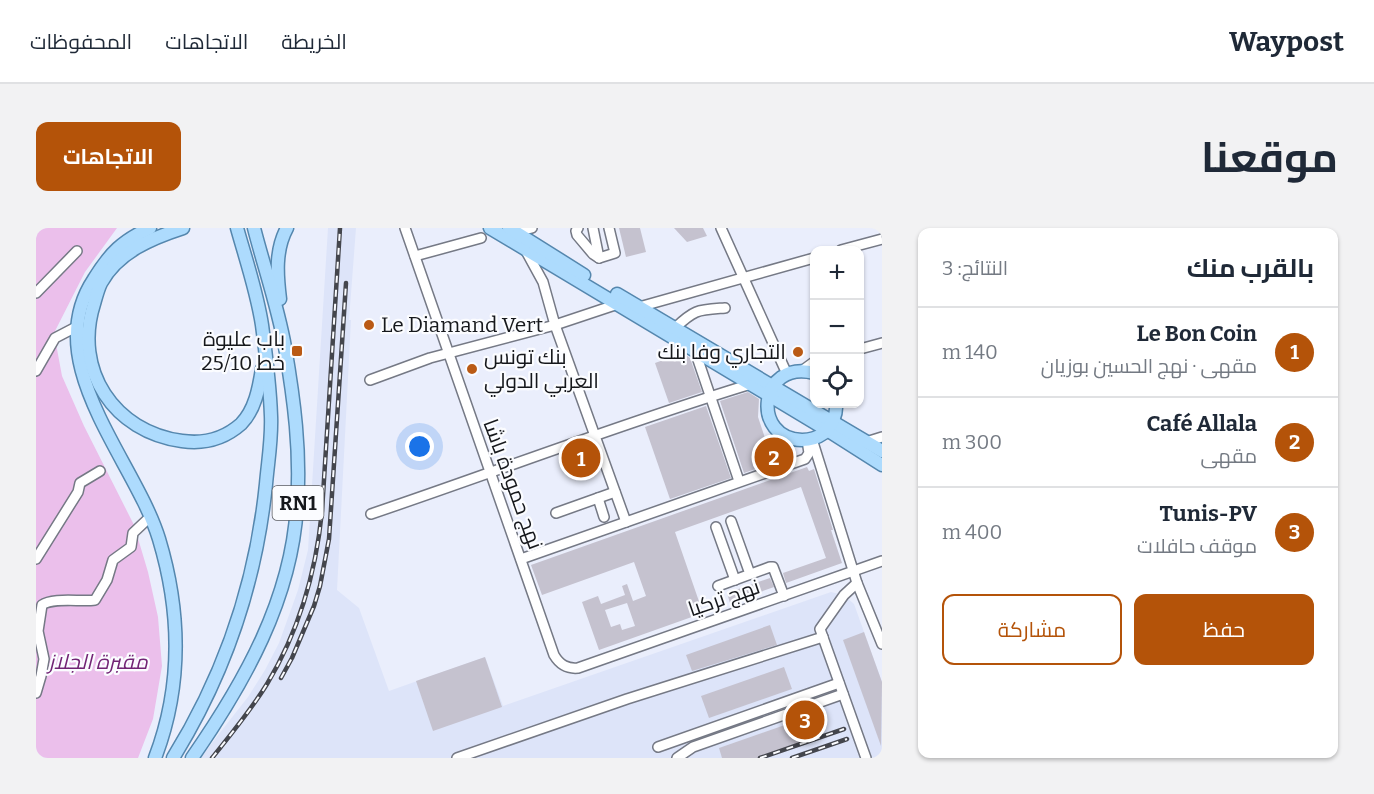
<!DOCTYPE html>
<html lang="ar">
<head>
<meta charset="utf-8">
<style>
	body { margin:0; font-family:Bitter,Cairo,serif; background:#f2f2f3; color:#1f2937; direction:rtl }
	.controls { position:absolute; right:18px; top:18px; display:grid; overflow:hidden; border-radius:12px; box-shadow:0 2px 4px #0004 }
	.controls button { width:54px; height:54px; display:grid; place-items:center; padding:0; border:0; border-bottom:2px solid #e0e1e3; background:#fff; color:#1f2937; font:30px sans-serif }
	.you { position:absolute; left:384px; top:219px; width:21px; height:21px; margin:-15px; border:4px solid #fff; border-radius:50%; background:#1a73e8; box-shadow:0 0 0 9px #1a73e833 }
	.badge { display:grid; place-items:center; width:39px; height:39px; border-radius:50%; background:#b45309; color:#fff; font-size:20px; font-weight:700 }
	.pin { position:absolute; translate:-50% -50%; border:3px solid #fff; box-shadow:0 2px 6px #0006 }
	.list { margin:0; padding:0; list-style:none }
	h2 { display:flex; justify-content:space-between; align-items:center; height:78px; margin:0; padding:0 24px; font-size:26px }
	h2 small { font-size:20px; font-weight:400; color:#747a83 }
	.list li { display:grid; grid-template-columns:39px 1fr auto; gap:18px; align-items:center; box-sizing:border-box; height:90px; padding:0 24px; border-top:2px solid #e0e1e3 }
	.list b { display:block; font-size:22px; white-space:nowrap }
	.list p { margin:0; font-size:20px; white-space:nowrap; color:#747a83 }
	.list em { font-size:20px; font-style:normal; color:#747a83 }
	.actions { display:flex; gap:12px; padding:18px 24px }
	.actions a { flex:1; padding:14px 0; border:2px solid #b45309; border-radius:12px; text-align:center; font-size:21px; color:#b45309 }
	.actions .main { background:#b45309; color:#fff }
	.icon { flex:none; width:33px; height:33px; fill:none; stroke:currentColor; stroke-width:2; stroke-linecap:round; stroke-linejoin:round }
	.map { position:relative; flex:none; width:846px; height:530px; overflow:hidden; direction:ltr; border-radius:12px }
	header { display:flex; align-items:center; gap:36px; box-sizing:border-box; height:84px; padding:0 30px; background:#fff; border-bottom:2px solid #e0e1e3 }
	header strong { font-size:28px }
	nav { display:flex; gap:33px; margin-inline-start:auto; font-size:21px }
	.intro { display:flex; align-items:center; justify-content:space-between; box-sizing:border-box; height:144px; padding:0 36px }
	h1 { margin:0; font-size:42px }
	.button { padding:15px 27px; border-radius:12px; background:#b45309; color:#fff; font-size:21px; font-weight:700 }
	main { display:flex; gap:36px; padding:0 36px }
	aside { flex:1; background:#fff; border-radius:12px; box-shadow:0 2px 4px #0004 }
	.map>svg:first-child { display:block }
	.built { fill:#dde4f9 }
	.green { fill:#ebbfeb }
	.building { fill:#c5c2cf; fill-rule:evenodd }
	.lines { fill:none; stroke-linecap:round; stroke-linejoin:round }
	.minor-casing { stroke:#757985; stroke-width:12 }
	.major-casing { stroke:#5587ae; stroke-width:15 }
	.minor { stroke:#fff; stroke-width:9 }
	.major { stroke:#addbfd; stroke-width:12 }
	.rail-casing { stroke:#44464d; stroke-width:4.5 }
	.rail { stroke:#fbfcff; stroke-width:2; stroke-dasharray:7; stroke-linecap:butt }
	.poi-dot { fill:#ba5a15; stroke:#fbfcff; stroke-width:2 }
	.labels { text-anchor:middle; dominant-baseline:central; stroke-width:4.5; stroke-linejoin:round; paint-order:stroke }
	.shield { fill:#fbfcff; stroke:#5b5c60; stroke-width:1.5 }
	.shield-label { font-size:20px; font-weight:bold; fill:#16181c }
	.poi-label { font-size:21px; fill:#16181c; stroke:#fbfcff; text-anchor:start }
	.street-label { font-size:21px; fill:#16181c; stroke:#fbfcff }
	.park-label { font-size:21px; font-style:italic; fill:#722475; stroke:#fbfcff }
</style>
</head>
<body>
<header>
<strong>Waypost</strong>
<nav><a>الخريطة</a><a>الاتجاهات</a><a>المحفوظات</a></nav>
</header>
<div class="intro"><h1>موقعنا</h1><a class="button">الاتجاهات</a></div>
<main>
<aside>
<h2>بالقرب منك<small>النتائج: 3</small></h2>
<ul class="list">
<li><span class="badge">1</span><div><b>Le Bon Coin</b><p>مقهى · نهج الحسين بوزيان</p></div><em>140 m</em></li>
<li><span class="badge">2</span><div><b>Café Allala</b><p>مقهى</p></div><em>300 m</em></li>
<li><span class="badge">3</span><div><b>Tunis-PV</b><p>موقف حافلات</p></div><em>400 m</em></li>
</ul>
<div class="actions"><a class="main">حفظ</a><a>مشاركة</a></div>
</aside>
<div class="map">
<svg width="846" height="530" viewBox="0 0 846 530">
	<rect width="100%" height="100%" fill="#eaeefc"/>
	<polygon class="built" points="292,0 320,0 313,92 315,92 301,362 323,380 353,463 449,429 467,478 795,364 808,367 818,376 846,454 846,530 164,530 212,469 229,442 243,415 262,362 272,322"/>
	<polygon class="green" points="0,0 81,0 49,44 18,105 26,148 48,198 98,297 112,344 122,389 126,438 117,491 102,530 0,530"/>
	<g class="building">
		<polygon points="583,0 604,0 610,24 590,29"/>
		<polygon points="638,0 667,0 671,8 651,14"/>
		<polygon points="647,125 654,130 666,164 633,175 619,135"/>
		<polygon points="712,164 723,171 722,189 729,210 750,227 751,230 708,245 684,173"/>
		<polygon points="670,178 695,250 634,271 609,199"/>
		<path d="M771 239 773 243 778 241 797 302H795L806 335 750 355 747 345 790 330 765 259 639 304 667 385 563 422 546 374 562 368 565 376 589 367 586 358 591 356 597 373 610 368 598 334 506 367 495 337ZM591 375 599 398 586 402 584 396 575 399 569 382Z"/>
		<polygon points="734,350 738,359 694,375 691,365"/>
		<polygon points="734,397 741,417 656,443 650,427"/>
		<polygon points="828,404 846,454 845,518 807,412"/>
		<polygon points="449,429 466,479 397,503 380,453"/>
		<polygon points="748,439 756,461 673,490 665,468"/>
		<polygon points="766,491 774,512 722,530 686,530 683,520"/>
	</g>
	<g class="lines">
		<g class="minor-casing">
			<g id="minor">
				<path d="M369 0 518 427C524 437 531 441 542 440L846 333"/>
				<polyline points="542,0 540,3 541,7 557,26 563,30 579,25 573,0"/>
				<polyline points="557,0 563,30"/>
				<polyline points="685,0 751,146"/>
				<polyline points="480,4 496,0"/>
				<polyline points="805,22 846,11"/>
				<polyline points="490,23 507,54 519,97 590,294"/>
				<polyline points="379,28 445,10"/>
				<polyline points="0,65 41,23"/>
				<polyline points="603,79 778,30"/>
				<path d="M639 100C659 81 662 82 689 80"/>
				<polyline points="824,121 846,115"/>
				<polyline points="659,123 703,253"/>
				<polyline points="767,142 778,134"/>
				<polyline points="0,143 19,110 42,98"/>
				<polyline points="334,152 394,130 519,97 582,76"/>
				<polyline points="776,211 821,355 846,416"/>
				<polyline points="830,214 846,209"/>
				<polyline points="562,270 568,289"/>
				<polyline points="520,285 579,264"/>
				<path d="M335 286C462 243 587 195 715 156"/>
				<polyline points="695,293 714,346"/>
				<polyline points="680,299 699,352"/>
				<polyline points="0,331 42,264 44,255 64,243"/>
				<polyline points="485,331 769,231 773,225 771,212"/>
				<polyline points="821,355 808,367 784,401 830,530"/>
				<polyline points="682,358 734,339 737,339 748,368"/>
				<path d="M0 465 5 448 8 431 2 403 6 377C17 369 45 374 59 372L71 352 77 332 95 319 97 305 115 288"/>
				<polyline points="622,519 803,455"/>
				<polyline points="421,530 591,471 787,409"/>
				<polyline points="641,530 657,519 807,466"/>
			</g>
		</g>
		<g class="major-casing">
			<g id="major">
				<path d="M114 0C86 13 74 25 58 51 2 135 99 232 123 311 145 384 146 459 119 530"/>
				<path d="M147 0C116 10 82 24 65 55 62 61 60 69 58 76 37 142 78 204 146 213 167 216 188 211 205 196 219 182 223 160 226 141"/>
				<polyline points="454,0 791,202 846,237"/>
				<polyline points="473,0 548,47"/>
				<polyline points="581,66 846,223"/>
				<path d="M244 71C241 47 239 22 251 0"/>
				<path d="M778 145C722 131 715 211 766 212 774 212 781 210 788 205 796 198 801 186 800 176"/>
				<path d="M137 530C189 446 220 354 230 256 232 233 236 211 235 188 234 158 230 127 226 97 221 64 210 32 201 0"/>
				<path d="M156 530C208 455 256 371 261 277 265 224 258 171 249 119 242 79 228 39 218 0"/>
			</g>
		</g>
		<use href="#minor" class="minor"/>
		<use href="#major" class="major"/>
		<g class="rail-casing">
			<g id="rail">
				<polyline points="245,450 256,430 278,378 284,358 293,311 310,55"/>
				<path d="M176 530C195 506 215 482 231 456 263 403 280 344 286 283L304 0"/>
				<polyline points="724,530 808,501"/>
				<polyline points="756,530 811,511"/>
			</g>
		</g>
		<use href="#rail" class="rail"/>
	</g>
	<g class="poi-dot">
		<circle cx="333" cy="97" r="6"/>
		<rect x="255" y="117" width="12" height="12" rx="3"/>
		<circle cx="762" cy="124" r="6"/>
		<circle cx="436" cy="141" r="6"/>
	</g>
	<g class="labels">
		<rect class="shield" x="236.5" y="258" width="51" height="34" rx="4.5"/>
		<g class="shield-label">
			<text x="262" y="275">RN1</text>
		</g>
		<g class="poi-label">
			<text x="345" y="97">Le Diamand Vert</text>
			<text x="249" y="111" text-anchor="end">باب عليوة<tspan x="249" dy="24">خط 25/10</tspan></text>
			<text x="750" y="124" text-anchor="end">التجاري وفا بنك</text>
			<text x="448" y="129">بنك تونس<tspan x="448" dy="24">العربي الدولي</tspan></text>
		</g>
		<g class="street-label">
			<text transform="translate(477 256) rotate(70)">نهج حمودة باشا</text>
			<text transform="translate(688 370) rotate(-19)">نهج تركيا</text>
		</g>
		<g class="park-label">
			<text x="62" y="434">مقبرة الجلاز</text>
		</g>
	</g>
</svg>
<div class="controls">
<button>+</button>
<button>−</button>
<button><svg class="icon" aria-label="locate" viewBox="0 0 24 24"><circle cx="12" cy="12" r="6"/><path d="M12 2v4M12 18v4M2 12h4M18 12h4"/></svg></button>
</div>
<div class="you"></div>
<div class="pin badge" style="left:545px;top:230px">1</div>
<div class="pin badge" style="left:738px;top:229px">2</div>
<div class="pin badge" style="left:769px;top:492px">3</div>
</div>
</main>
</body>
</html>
